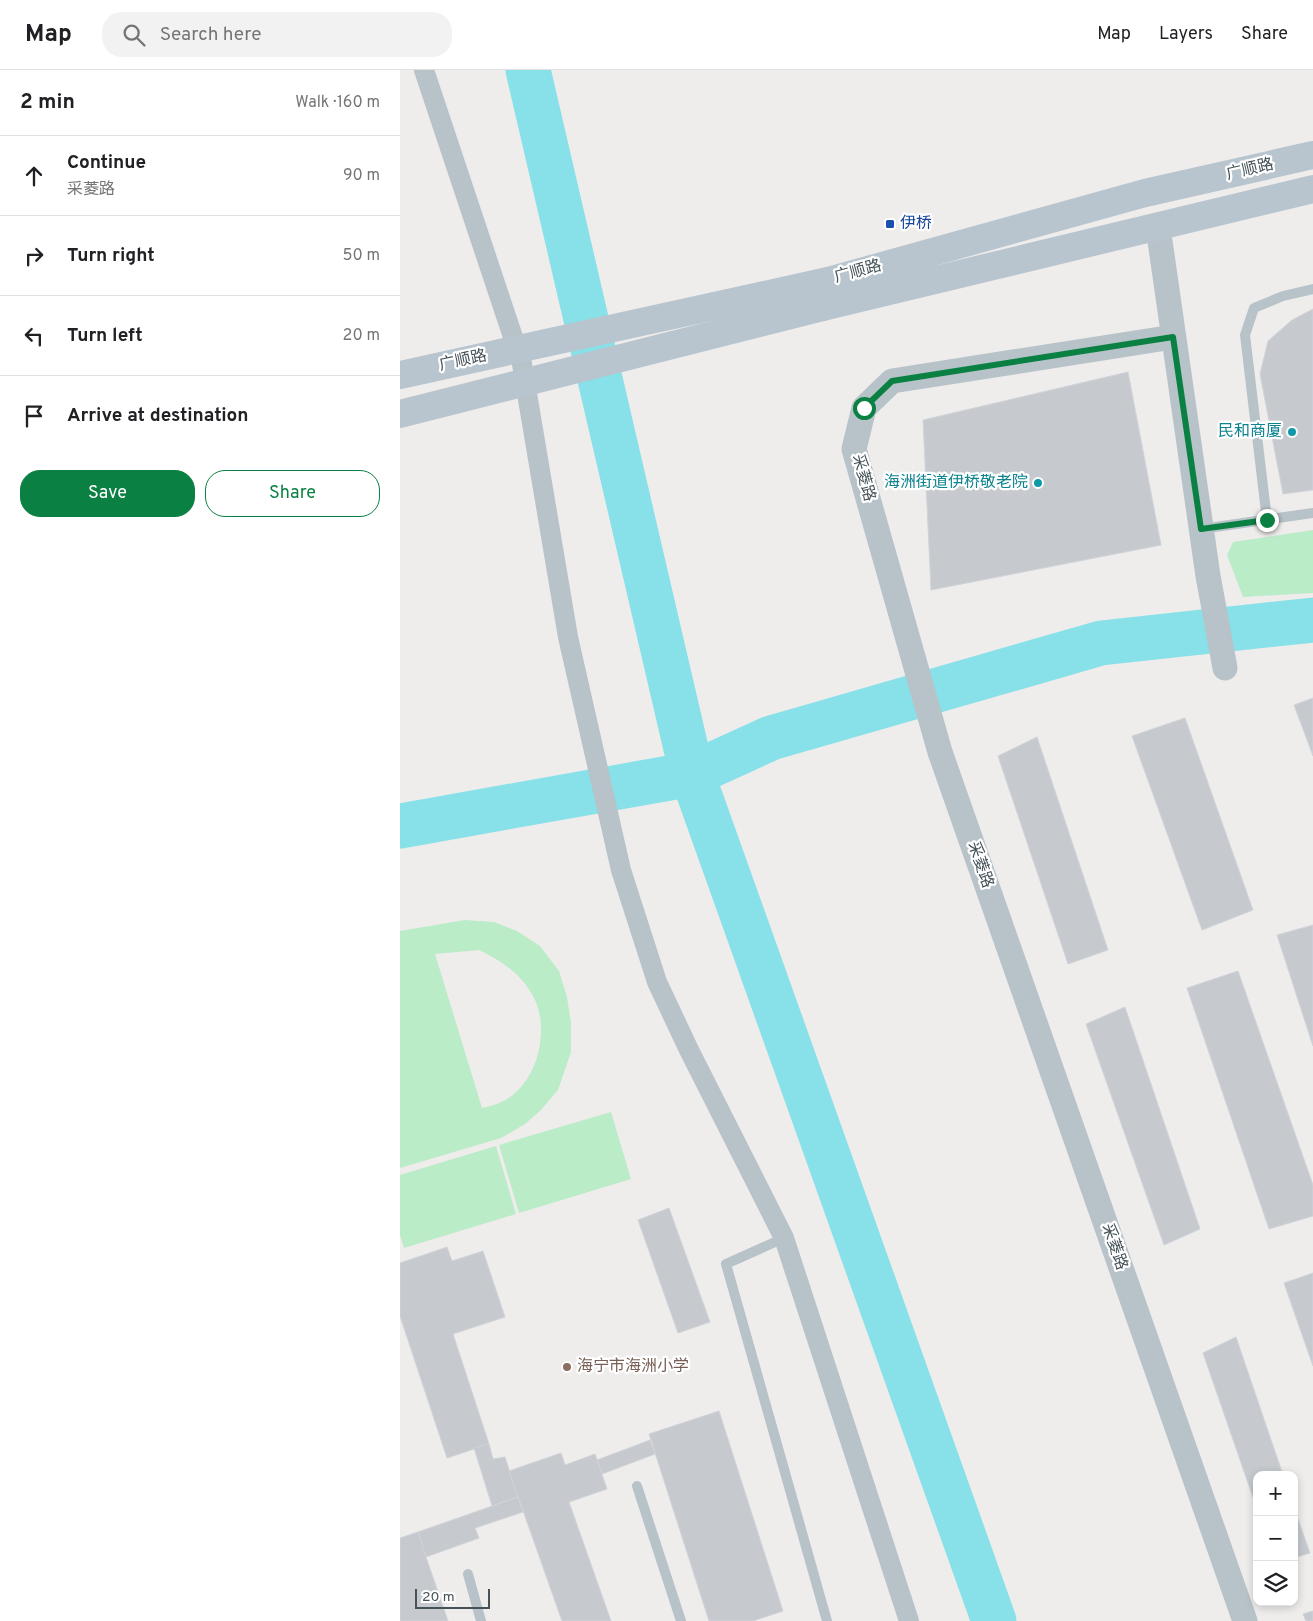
<!DOCTYPE html>
<html lang="en">
<head>
<meta charset="utf-8">
<style>
	body { margin:0; font-family:Overpass,"Noto Sans SC",sans-serif; background:#f2f2f2; color:#202124 }
	.controls { position:absolute; right:15px; bottom:15px; display:grid; overflow:hidden; border-radius:10px; box-shadow:0 2px 8px #0003 }
	.controls button { width:45px; height:45px; display:grid; place-items:center; padding:0; border:0; border-bottom:1px solid #e0e0e0; background:#fff; color:#202124; font:25px sans-serif }
	.scale { position:absolute; left:15px; bottom:12px; width:75px; box-sizing:border-box; padding-left:5px; border:2px solid #455258; border-top:0; font-size:14px; line-height:18px; white-space:nowrap; color:#455258; -webkit-text-stroke:4px #fff; paint-order:stroke }
	.stop { position:absolute; width:15px; height:15px; margin:-11px; border:4px solid #0b8043; border-radius:50%; background:#fff }
	.stop.end { background:#0b8043; border-color:#fff; box-shadow:0 1px 5px #0008 }
	.list { margin:0; padding:0; list-style:none }
	h2 { display:flex; justify-content:space-between; align-items:center; height:65px; margin:0; padding:0 20px; font-size:21px }
	h2 small { font-size:16px; font-weight:400; color:#757577 }
	.list li { display:grid; grid-template-columns:32px 1fr auto; gap:15px; align-items:center; box-sizing:border-box; height:80px; padding:0 20px; border-top:1px solid #e0e0e0 }
	.list b { display:block; font-size:19px; white-space:nowrap }
	.list p { margin:0; font-size:16px; white-space:nowrap; color:#757577 }
	.list em { font-size:16px; font-style:normal; color:#757577 }
	.actions { display:flex; gap:10px; padding:15px 20px }
	.actions a { flex:1; padding:11px 0; border:1px solid #0b8043; border-radius:20px; text-align:center; font-size:18px; color:#0b8043 }
	.actions .main { background:#0b8043; color:#fff }
	.icon { flex:none; width:28px; height:28px; fill:none; stroke:currentColor; stroke-width:2; stroke-linecap:round; stroke-linejoin:round }
	.map { position:relative; flex:none; width:913px; height:1551px; overflow:hidden }
	header { display:flex; align-items:center; gap:30px; box-sizing:border-box; height:70px; padding:0 25px; background:#fff; border-bottom:1px solid #e0e0e0 }
	header strong { font-size:24px }
	nav { display:flex; gap:28px; margin-inline-start:auto; font-size:18px }
	.search { width:350px; height:45px; background:#f2f2f2; display:flex; align-items:center; gap:12px; box-sizing:border-box; padding:0 18px; border-radius:20px; color:#757577; font-size:19px }
	main { display:flex }
	aside { flex:1; background:#fff }
	.map>svg:first-child { display:block }
	.green { fill:#baecc7; fill-rule:evenodd }
	.lines { fill:none; stroke-linecap:round; stroke-linejoin:round }
	.river { stroke:#88e1e8; stroke-width:45 }
	.building { fill:#c6cacf; stroke:#d0d3d8 }
	.service { stroke:#b7c3c8; stroke-width:10 }
	.minor { stroke:#b7c3c8; stroke-width:20 }
	.tertiary { stroke:#b7c3c8; stroke-width:25 }
	.secondary { stroke:#b8c5ce; stroke-width:28 }
	.secondary-bridge { stroke:#b8c5ce; stroke-width:28 }
	.route { stroke:#0b8043; stroke-width:6 }
	.transit-dot { fill:#1a4fb4; stroke:#fff; stroke-width:2 }
	.culture-dot { fill:#0f9aa8; stroke:#fff; stroke-width:2 }
	.education-dot { fill:#8d6e63; stroke:#fff; stroke-width:2 }
	.labels { text-anchor:middle; dominant-baseline:central; stroke-width:4.5; stroke-linejoin:round; paint-order:stroke }
	.street-label { font-size:16px; fill:#455258; stroke:#fff }
	.transit-label { font-size:16px; fill:#164399; stroke:#fff; text-anchor:start }
	.culture-label { font-size:16px; fill:#0d838f; stroke:#fff; text-anchor:end }
	.education-label { font-size:16px; fill:#785e54; stroke:#fff; text-anchor:start }
</style>
</head>
<body>
<header>
<strong>Map</strong>
<div class="search"><svg class="icon" aria-label="search" viewBox="0 0 24 24"><circle cx="10" cy="10" r="6"/><path d="M15 15l6 6"/></svg>Search here</div>
<nav><a>Map</a><a>Layers</a><a>Share</a></nav>
</header>
<main>
<aside>
<h2>2 min<small>Walk · 160 m</small></h2>
<ul class="list">
<li><svg class="icon" aria-label="ahead" viewBox="0 0 24 24"><path d="M12 20V5M6 11l6-6 6 6"/></svg><div><b>Continue</b><p>采菱路</p></div><em>90 m</em></li>
<li><svg class="icon" aria-label="right" viewBox="0 0 24 24"><path d="M7 20v-9h11M14 6l5 5-5 5"/></svg><div><b>Turn right</b></div><em>50 m</em></li>
<li><svg class="icon" aria-label="left" viewBox="0 0 24 24"><path d="M17 20v-9H6M10 6l-5 5 5 5"/></svg><div><b>Turn left</b></div><em>20 m</em></li>
<li><svg class="icon" aria-label="arrive" viewBox="0 0 24 24"><path d="M6 21V4h12l-3 4 3 4H6"/></svg><div><b>Arrive at destination</b></div></li>
</ul>
<div class="actions"><a class="main">Save</a><a>Share</a></div>
</aside>
<div class="map">
<svg width="913" height="1551" viewBox="0 0 913 1551">
	<rect width="100%" height="100%" fill="#efecec"/>
	<g class="green">
		<polygon points="913,460 913,523 843,527 827,485 833,472"/>
		<path d="M65 850 94 852 117 861 140 876 159 901 167 927 171 953V982L158 1020 141 1040 125 1054 101 1068 0 1098V861ZM79 880C102 891 120 903 133 926 150 957 139 1007 110 1027 102 1033 92 1036 82 1038L35 884Z"/>
		<polygon points="211,1042 231,1109 119,1143 99,1075"/>
		<polygon points="96,1076 116,1144 4,1178 0,1165 0,1105"/>
	</g>
	<g class="lines">
		<g class="river">
			<polyline points="128,0 292,704 594,1551"/>
			<polyline points="0,756 292,704 371,668 701,573 913,550"/>
		</g>
	</g>
	<g class="building">
		<polygon points="913,239 913,420 883,424 860,304 868,271 892,250"/>
		<polygon points="728,302 761,475 531,520 523,350"/>
		<polygon points="913,628 913,686 894,635"/>
		<polygon points="785,648 853,840 802,860 732,666"/>
		<polygon points="637,667 708,880 668,894 598,686"/>
		<polygon points="913,855 913,976 877,865"/>
		<polygon points="838,901 913,1115 913,1146 869,1159 787,918"/>
		<polygon points="725,937 800,1159 764,1175 686,954"/>
		<polygon points="269,1138 310,1252 278,1263 238,1150"/>
		<polygon points="47,1177 52,1191 83,1181 105,1247 53,1264 89,1374 47,1388 0,1246 0,1193"/>
		<polygon points="913,1203 913,1296 884,1213"/>
		<polygon points="836,1267 883,1405 857,1405 857,1439 803,1283"/>
		<polygon points="319,1341 383,1541 353,1551 309,1551 249,1364"/>
		<polygon points="250,1370 255,1384 202,1404 197,1390"/>
		<polygon points="89,1374 93,1389 105,1387 118,1427 92,1436 74,1378"/>
		<polygon points="161,1383 165,1395 195,1384 207,1419 169,1432 211,1551 162,1551 109,1401"/>
		<polygon points="118,1427 123,1442 75,1458 79,1468 26,1487 18,1462"/>
		<polygon points="894,1438 910,1483 894,1488"/>
		<polygon points="18,1462 26,1487 48,1551 0,1551 0,1468"/>
		<polygon points="913,1541 913,1551 906,1551 903,1544"/>
	</g>
	<g class="lines">
		<g class="service">
			<polyline points="867,450 845,265 854,238 883,226 913,219"/>
			<polyline points="801,459 913,443"/>
			<polyline points="384,1168 326,1194 427,1551"/>
			<polyline points="237,1416 281,1551"/>
			<polyline points="68,1504 81,1551"/>
		</g>
		<polyline class="minor" points="24,0 122,294 168,567 221,800 257,912 289,980 384,1168 509,1551"/>
		<g class="tertiary">
			<polyline points="758,157 808,506 825,598"/>
			<polyline points="773,267 492,311 464,338 454,379 540,682 845,1551"/>
		</g>
		<g class="secondary">
			<polyline points="428,211 745,123 913,85"/>
			<polyline points="423,237 913,119"/>
		</g>
		<g class="secondary-bridge">
			<polyline points="0,305 428,211"/>
			<polyline points="0,344 423,237"/>
		</g>
	</g>
	<g class="lines">
		<polyline class="route" points="464,338 492,311 773,267 801,459 867,450"/>
	</g>
	<rect class="transit-dot" x="485" y="149" width="10" height="10" rx="2.5"/>
	<g class="culture-dot">
		<circle cx="892" cy="362" r="5"/>
		<circle cx="638" cy="413" r="5"/>
	</g>
	<circle class="education-dot" cx="167" cy="1297" r="5"/>
	<g class="labels">
		<g class="street-label">
			<text transform="translate(850 100) rotate(-13)">广顺路</text>
			<text transform="translate(458 202) rotate(-15)">广顺路</text>
			<text transform="translate(63 291) rotate(-12)">广顺路</text>
			<text transform="translate(463 408) rotate(75)">采菱路</text>
			<text transform="translate(580 795) rotate(71)">采菱路</text>
			<text transform="translate(714 1177) rotate(71)">采菱路</text>
		</g>
		<g class="transit-label">
			<text x="500" y="154">伊桥</text>
		</g>
		<g class="culture-label">
			<text x="882" y="362">民和商厦</text>
			<text x="628" y="413">海洲街道伊桥敬老院</text>
		</g>
		<g class="education-label">
			<text x="177" y="1297">海宁市海洲小学</text>
		</g>
	</g>
</svg>
<div class="controls">
<button>+</button>
<button>−</button>
<button><svg class="icon" aria-label="layers" viewBox="0 0 24 24"><path d="M12 4l9 5-9 5-9-5zM3 14l9 5 9-5"/></svg></button>
</div>
<div class="scale">20 m</div>
<div class="stop" style="left:464px;top:338px"></div>
<div class="stop end" style="left:867px;top:450px"></div>
</div>
</main>
</body>
</html>
